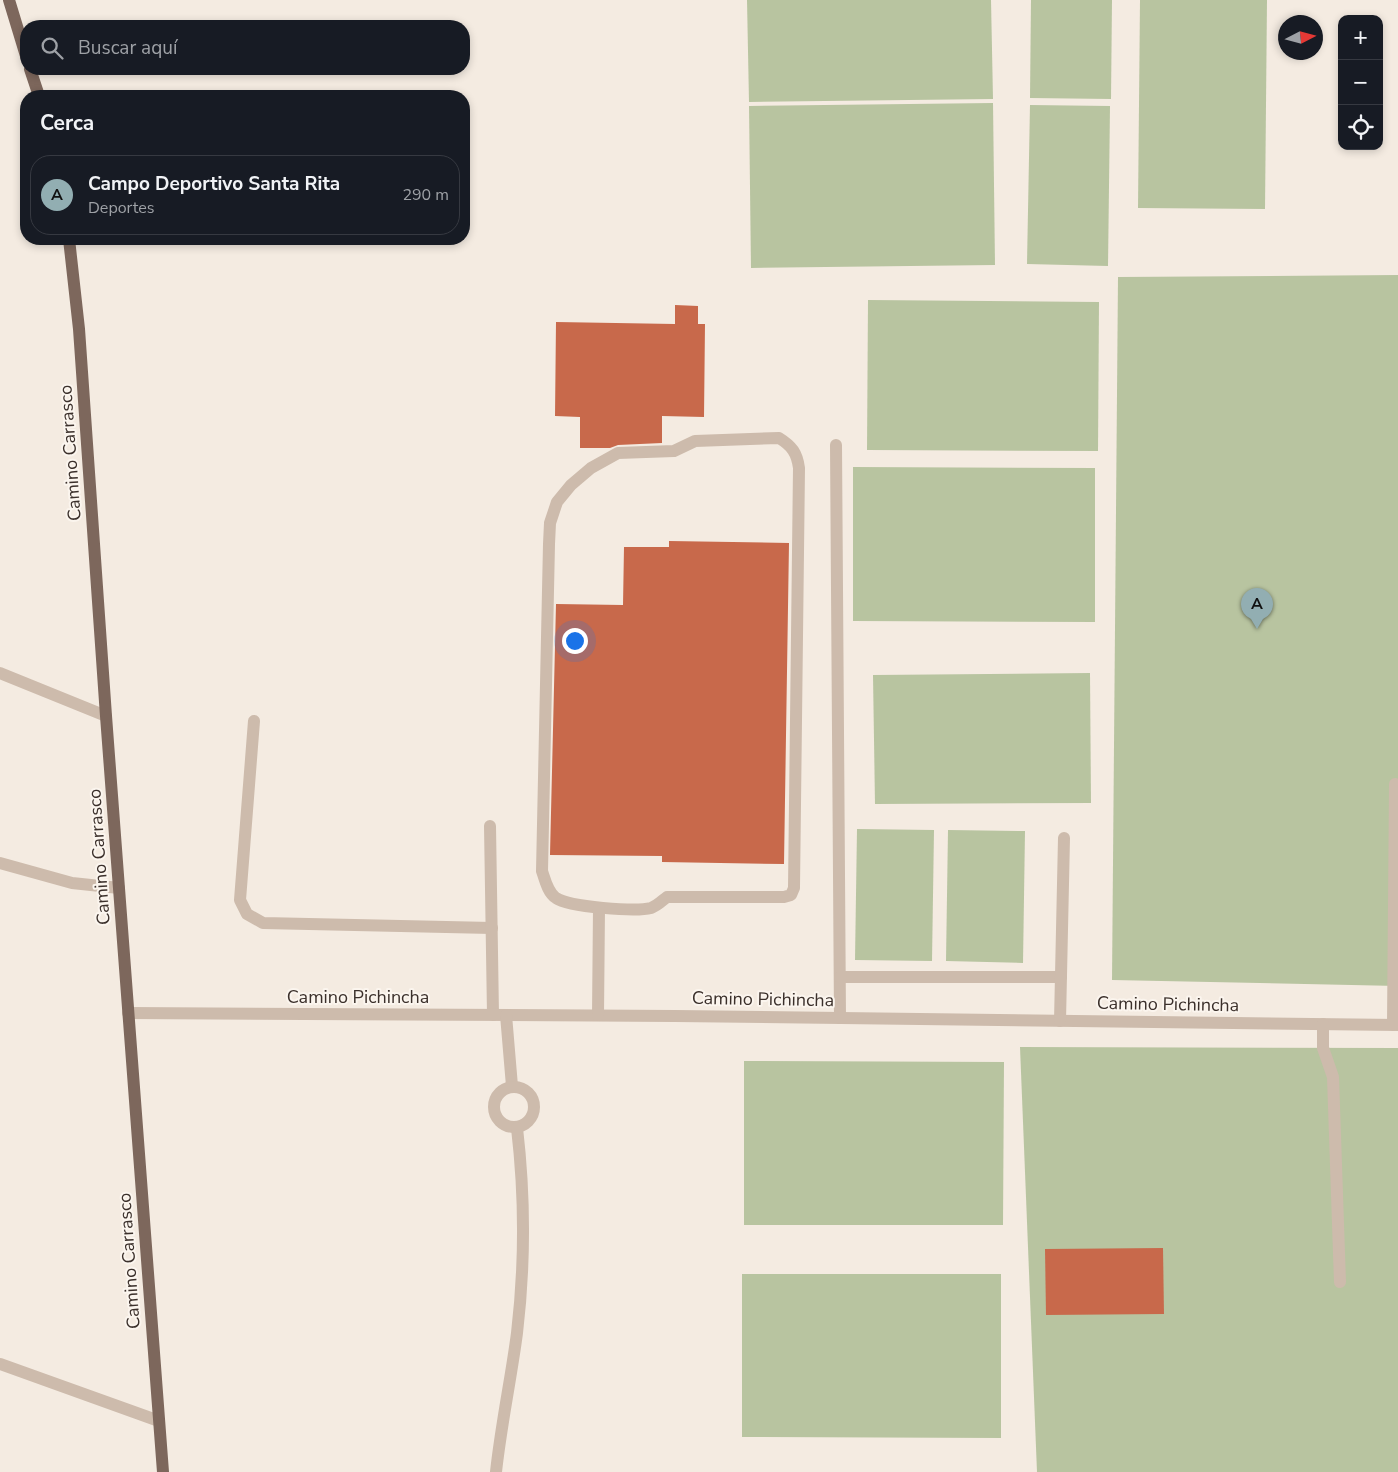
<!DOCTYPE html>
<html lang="es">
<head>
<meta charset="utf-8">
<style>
	body { margin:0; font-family:"Nunito Sans",sans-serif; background:#242831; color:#f1f3f6 }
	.controls { position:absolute; right:15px; top:15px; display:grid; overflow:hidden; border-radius:10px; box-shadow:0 2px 8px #0003 }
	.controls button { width:45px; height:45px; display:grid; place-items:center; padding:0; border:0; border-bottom:1px solid #363941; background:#171b24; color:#f1f3f6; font:25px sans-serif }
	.compass { position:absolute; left:1278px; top:15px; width:45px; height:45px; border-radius:50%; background:#171b24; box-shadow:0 2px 8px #0003; rotate:84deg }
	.you { position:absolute; left:574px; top:640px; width:18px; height:18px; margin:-12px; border:4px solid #fff; border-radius:50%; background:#1a73e8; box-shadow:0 0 0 8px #1a73e833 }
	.badge { display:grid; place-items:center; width:32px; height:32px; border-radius:50%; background:#92aeb2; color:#111; font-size:16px; font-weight:700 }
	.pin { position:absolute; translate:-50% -41px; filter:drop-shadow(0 1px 2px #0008) }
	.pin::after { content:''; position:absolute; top:26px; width:18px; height:15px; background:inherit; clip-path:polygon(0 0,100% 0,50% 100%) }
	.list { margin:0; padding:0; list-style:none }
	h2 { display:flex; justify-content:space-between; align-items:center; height:65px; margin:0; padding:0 20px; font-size:21px }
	h2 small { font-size:16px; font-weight:400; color:#9ea1a6 }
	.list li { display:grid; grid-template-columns:32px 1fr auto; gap:15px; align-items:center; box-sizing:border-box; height:80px; margin:0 10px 10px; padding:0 10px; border:1px solid #363941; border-radius:20px }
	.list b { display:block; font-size:19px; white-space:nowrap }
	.list p { margin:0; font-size:16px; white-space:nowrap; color:#9ea1a6 }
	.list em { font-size:16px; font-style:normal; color:#9ea1a6 }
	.icon { flex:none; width:28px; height:28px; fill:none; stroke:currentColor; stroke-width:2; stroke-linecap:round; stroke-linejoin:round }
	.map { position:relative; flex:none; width:1398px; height:1472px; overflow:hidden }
	.search { position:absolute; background:#171b24; box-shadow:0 2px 8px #0003; left:20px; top:20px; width:450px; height:55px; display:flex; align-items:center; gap:12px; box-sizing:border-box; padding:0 18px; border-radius:20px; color:#9ea1a6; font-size:19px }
	.panel { position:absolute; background:#171b24; box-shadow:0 2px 8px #0003; left:20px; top:90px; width:450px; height:155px; border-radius:20px }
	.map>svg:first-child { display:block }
	.green { fill:#b8c4a0 }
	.building { fill:#c8694b }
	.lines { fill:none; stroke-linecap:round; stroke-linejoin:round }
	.minor { stroke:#cdbbac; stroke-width:12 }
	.major { stroke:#7d675c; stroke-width:12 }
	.labels { text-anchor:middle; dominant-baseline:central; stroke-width:4; stroke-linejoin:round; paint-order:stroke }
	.street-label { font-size:18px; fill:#3b302b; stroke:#fbf5ee }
</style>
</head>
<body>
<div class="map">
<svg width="1398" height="1472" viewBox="0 0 1398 1472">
	<rect width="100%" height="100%" fill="#f4ebe1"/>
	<g class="green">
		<polygon points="747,0 991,0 993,99 749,102"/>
		<polygon points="1031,0 1112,0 1111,99 1030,98"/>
		<polygon points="1140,0 1267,0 1265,209 1138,208"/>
		<polygon points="993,103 995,265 751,268 749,106"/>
		<polygon points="1030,105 1110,106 1108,266 1027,264"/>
		<polygon points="1398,275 1398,986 1112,980 1118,277"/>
		<polygon points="868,300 1099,302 1098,451 867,450"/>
		<polygon points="853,467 1095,468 1095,622 853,621"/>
		<polygon points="1090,673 1091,803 875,804 873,675"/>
		<polygon points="857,829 934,830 932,961 855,960"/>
		<polygon points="948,830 1025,831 1023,963 946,961"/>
		<polygon points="1020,1047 1398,1048 1398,1472 1037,1472"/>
		<polygon points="744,1061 1004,1062 1003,1225 744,1225"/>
		<polygon points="742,1274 1001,1274 1001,1438 742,1437"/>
	</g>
	<g class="building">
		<polygon points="675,305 698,306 698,324 705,324 704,417 662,416 662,443 618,445 610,448 580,448 580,417 555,416 556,322 675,324"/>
		<polygon points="669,541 789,543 784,864 662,862 662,856 550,855 556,604 623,605 624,547 669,547"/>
		<polygon points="1163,1248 1164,1314 1046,1315 1045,1249"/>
	</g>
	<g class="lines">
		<g class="minor">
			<path d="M779 438C792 446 797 453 799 468L794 888 791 895 784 897H667C663 900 657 906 651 908 636 912 569 907 556 898 548 893 545 880 542 871L549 544 550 523 557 502 571 485 591 468 618 453 674 451 695 441Z"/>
			<polyline points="836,445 840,1018"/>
			<polyline points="0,673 106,716"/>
			<polyline points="254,721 240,900 247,914 263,923 492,928"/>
			<polyline points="490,826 493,1015"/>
			<polyline points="0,863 72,883 119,888"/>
			<polyline points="840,977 1061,977"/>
			<polyline points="128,1013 675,1016 1398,1025"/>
			<polyline points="506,1015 512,1086"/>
			<polyline points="598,1015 599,908"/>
			<polyline points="1060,1021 1064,838"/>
			<polyline points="1323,1024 1323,1048 1333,1077 1340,1282"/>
			<polyline points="1393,1025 1395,784"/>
			<circle cx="514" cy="1107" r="20"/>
			<polyline points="0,1364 159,1421"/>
			<path d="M496 1472C501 1425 511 1379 517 1333 525 1265 525 1196 517 1128"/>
		</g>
		<g class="major">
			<polyline points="9,0 26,56"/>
			<polyline points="30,69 39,96"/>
			<polyline points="69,239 79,329 106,716 163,1472"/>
		</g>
	</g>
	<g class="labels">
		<g class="street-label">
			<text transform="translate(70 453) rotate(-94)">Camino Carrasco</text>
			<text transform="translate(99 857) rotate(-94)">Camino Carrasco</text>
			<text x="358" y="997">Camino Pichincha</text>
			<text transform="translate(763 999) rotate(1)">Camino Pichincha</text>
			<text transform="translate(1168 1004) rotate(1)">Camino Pichincha</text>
			<text transform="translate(129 1261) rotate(-94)">Camino Carrasco</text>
		</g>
	</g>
</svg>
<div class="controls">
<button>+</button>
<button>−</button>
<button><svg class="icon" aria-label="locate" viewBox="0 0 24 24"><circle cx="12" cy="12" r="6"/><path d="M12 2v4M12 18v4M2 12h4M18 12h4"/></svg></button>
</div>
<svg class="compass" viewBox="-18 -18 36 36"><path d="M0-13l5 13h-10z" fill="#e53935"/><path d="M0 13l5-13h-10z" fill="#9ea1a6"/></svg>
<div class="you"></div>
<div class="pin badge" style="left:1257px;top:629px">A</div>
<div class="search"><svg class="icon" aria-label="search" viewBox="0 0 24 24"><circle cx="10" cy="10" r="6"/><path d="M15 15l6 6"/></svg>Buscar aquí</div>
<section class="panel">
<h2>Cerca<small></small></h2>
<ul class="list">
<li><span class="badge">A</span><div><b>Campo Deportivo Santa Rita</b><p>Deportes</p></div><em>290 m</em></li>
</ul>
</section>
</div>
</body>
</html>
